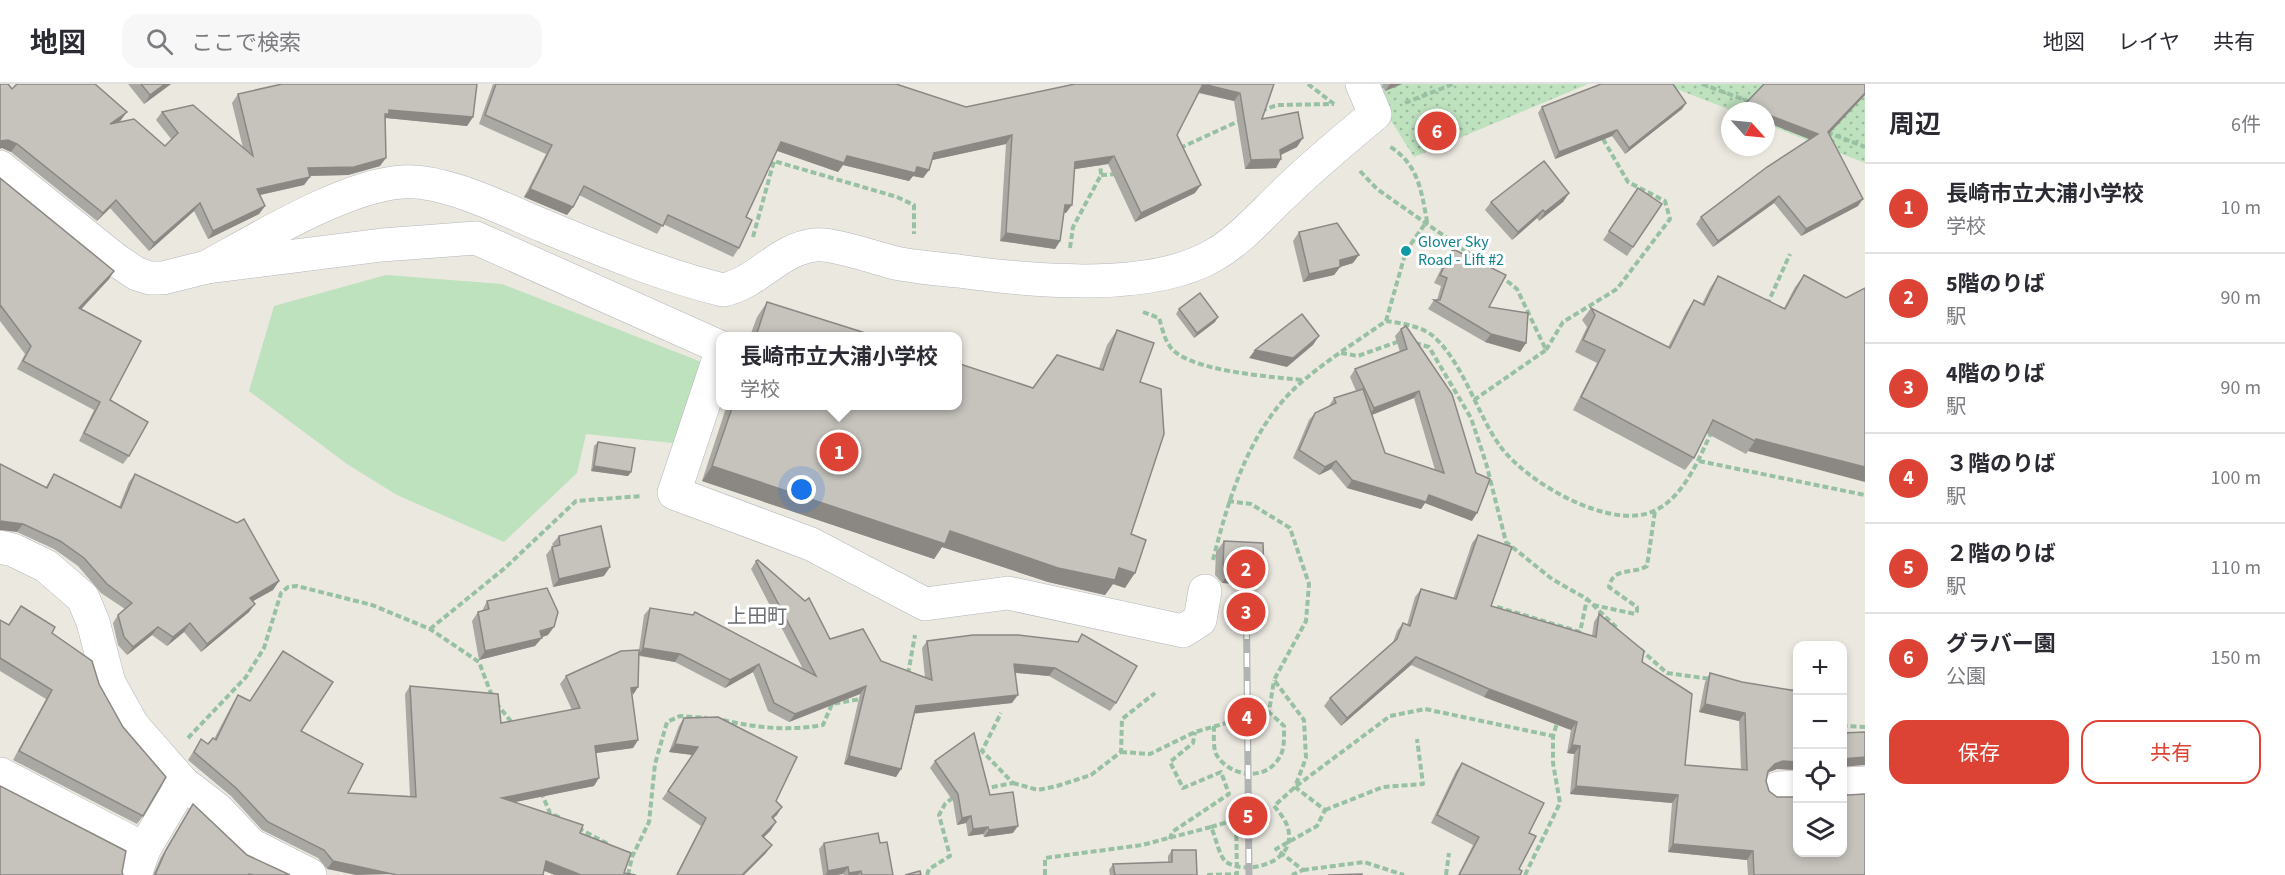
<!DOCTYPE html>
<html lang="ja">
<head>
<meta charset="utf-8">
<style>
	body { margin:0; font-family:"Source Sans 3","Noto Sans JP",sans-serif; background:#f7f7f7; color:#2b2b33 }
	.controls { position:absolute; right:18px; bottom:18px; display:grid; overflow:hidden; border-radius:12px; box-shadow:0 3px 9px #0003 }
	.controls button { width:54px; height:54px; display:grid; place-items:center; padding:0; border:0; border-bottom:2px solid #e1e1e2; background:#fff; color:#2b2b33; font:30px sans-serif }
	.compass { position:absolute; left:1721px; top:18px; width:54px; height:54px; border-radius:50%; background:#fff; box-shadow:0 3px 9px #0003; rotate:117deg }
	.you { position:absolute; left:802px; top:406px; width:21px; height:21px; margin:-15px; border:4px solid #fff; border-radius:50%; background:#1a73e8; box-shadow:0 0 0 9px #1a73e833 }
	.badge { display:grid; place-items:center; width:39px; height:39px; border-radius:50%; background:#dc4335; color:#fff; font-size:20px; font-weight:700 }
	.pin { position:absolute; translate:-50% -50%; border:3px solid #fff; box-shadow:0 2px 6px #0006 }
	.popup { position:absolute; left:716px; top:248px; width:246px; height:78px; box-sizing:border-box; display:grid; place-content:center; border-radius:12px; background:#fff; filter:drop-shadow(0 2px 4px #0005); font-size:20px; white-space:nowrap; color:#7c7c81 }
	.popup b { font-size:22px; color:#2b2b33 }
	.popup::after { content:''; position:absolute; left:50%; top:100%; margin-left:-12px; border:12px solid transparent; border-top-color:#fff }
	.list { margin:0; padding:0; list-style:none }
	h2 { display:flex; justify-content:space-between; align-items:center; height:78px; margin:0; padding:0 24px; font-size:26px }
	h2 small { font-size:20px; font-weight:400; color:#7c7c81 }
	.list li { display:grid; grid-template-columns:39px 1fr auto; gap:18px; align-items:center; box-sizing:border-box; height:90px; padding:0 24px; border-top:2px solid #e1e1e2 }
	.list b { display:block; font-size:22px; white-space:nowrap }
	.list p { margin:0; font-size:20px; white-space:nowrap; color:#7c7c81 }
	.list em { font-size:20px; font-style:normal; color:#7c7c81 }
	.actions { display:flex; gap:12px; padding:18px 24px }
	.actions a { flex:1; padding:14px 0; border:2px solid #dc4335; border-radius:18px; text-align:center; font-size:21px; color:#dc4335 }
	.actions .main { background:#dc4335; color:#fff }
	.icon { flex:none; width:33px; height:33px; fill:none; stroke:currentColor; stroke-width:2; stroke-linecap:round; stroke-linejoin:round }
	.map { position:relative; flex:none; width:1865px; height:791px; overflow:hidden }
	header { display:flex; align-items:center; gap:36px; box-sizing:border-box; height:84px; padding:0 30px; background:#fff; border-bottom:2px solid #e1e1e2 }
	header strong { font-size:28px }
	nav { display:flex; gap:33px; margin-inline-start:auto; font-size:21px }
	.search { width:420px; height:54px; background:#f7f7f7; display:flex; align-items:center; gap:15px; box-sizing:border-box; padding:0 21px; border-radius:18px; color:#7c7c81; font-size:22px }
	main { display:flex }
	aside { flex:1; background:#fff }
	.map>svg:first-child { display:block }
	.grass { fill:#bee1be }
	.garden { fill:url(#garden-dots) }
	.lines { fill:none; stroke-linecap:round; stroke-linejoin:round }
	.minor-casing { stroke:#b3b6ba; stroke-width:34 }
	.path { stroke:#98c1a3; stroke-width:4; stroke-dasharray:6 3; stroke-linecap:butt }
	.minor { stroke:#fff; stroke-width:33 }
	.rail-casing { stroke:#b1b2b2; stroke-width:7 }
	.rail { stroke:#fff; stroke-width:4.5; stroke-dasharray:14; stroke-linecap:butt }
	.wall { fill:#aaa8a3; fill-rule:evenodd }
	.shaded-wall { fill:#8b8884 }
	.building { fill:#c6c3bd; stroke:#8b8884; stroke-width:1.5 }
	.culture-dot { fill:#0f9aa8; stroke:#fff; stroke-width:2 }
	.labels { text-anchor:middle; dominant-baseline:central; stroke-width:6; stroke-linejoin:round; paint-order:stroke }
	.culture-label { font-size:16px; fill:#0d838f; stroke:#fff; text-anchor:start }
	.quarter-label { font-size:20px; fill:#6a6e72; stroke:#fff }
</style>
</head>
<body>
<header>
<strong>地図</strong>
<div class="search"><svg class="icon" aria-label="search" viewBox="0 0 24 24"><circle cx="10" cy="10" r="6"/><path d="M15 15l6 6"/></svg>ここで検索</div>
<nav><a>地図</a><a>レイヤ</a><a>共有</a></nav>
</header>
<main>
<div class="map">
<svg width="1865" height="791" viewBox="0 0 1865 791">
	<defs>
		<pattern id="garden-dots" width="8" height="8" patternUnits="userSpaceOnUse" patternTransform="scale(1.5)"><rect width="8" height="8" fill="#bee1be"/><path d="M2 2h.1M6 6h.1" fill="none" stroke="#9dba9e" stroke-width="1.8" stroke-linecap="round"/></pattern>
	</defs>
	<rect width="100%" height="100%" fill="#ebe8e0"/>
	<polygon class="grass" points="386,191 502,200 704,279 673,359 586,350 577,389 504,458 397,411 347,380 249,307 274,222"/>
	<g class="garden">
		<polygon points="1372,0 1588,0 1414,73 1381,21"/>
		<polygon points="1664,0 1865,0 1865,79 1766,40 1766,27 1733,27"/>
	</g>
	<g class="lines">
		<g class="minor-casing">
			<g id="minor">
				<polyline points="0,83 116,176 137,190 150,194 163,194 207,183 382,161 476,154 720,263"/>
				<path d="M207 183C258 155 344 102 402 98 443 94 505 126 544 142 602 166 662 191 723 206 758 199 778 165 815 161 832 159 876 174 895 179 916 183 937 185 958 187 1030 197 1150 209 1214 171 1242 155 1265 127 1289 105 1316 79 1345 55 1375 30L1362 0"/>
				<polyline points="720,271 674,409 811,460 925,520 1008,509 1183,547 1200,536 1205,507"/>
				<polyline points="0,463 13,466 46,482 83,514 93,538 109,599 133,642 183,699 217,725 251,761 310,791"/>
				<polyline points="0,690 144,765"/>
				<polyline points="1842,700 1865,699"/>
				<polyline points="1779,704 1798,703"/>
				<polyline points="135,791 144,765 183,699"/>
			</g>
		</g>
		<g class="path">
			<polyline points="1308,0 1334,20"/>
			<polyline points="1702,0 1750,18"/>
			<polyline points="1405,19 1453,0"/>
			<polyline points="1261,27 1277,21 1334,20"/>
			<polyline points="1827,48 1865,63"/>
			<polyline points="1180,64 1241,36"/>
			<polyline points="1360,87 1377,105 1490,184"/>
			<polyline points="1101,91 1118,90"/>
			<polyline points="753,153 774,77 897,113 914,121 914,150"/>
			<polyline points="1070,164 1073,143 1101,91 1100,77"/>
			<polyline points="1767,221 1790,170"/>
			<path d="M1143 228 1159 234C1162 243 1164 254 1169 261 1183 287 1274 293 1302 296"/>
			<path d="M1386 237 1406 167 1427 137C1421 105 1418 80 1389 62"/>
			<polyline points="1415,259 1429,263 1471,334 1486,379 1506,458 1552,495 1587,515 1617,544"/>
			<polyline points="1546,266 1563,238 1617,205 1670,135 1665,117 1628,98 1603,55"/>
			<polyline points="1341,269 1358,272 1400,257"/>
			<polyline points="1474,316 1546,266 1517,205 1501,192"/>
			<polyline points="1699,377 1865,411"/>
			<polyline points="1228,417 1251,420 1290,444 1309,500 1306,537 1274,596 1304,636 1306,674 1295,703 1325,726 1317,742 1276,765 1303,786 1292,791"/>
			<path d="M1213 476C1229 412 1251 340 1304 296 1330 274 1359 256 1386 237 1401 239 1421 242 1433 252 1463 278 1477 330 1500 362 1526 398 1612 449 1656 426 1684 412 1699 375 1711 349"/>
			<path d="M1593 521 1635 530 1637 527V523L1609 503C1613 482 1633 491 1647 482L1655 427"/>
			<polyline points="1497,523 1580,548"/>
			<polyline points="1234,526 1246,528"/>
			<polyline points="430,545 505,484 576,417 642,412"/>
			<polyline points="1579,553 1587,515"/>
			<polyline points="1640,565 1667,589 1711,595"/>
			<polyline points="908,590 915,551"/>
			<polyline points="496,619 514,641"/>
			<path d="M723 636C757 644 788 647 823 641L832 620 861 615"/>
			<polyline points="1842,640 1846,642 1865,643"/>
			<path d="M1214 642C1214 651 1213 663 1216 670 1229 693 1265 698 1279 674 1285 666 1284 652 1284 642L1269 628 1274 596"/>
			<polyline points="188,654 246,593 264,564 281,509 288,503 297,502 372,521 430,545 479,578 492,612"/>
			<polyline points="1121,668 1150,670 1195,648 1247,633"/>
			<polyline points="1013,699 1038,706 1057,702 1091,691 1121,668 1122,635 1155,609"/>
			<polyline points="983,705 1013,699 982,667 1001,629"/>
			<polyline points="541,708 550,729 561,734"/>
			<polyline points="1325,726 1383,703 1423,700 1417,655"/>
			<polyline points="1211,743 1248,732"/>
			<polyline points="578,744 608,760"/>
			<polyline points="1170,755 1172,748 1229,710 1221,688 1183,704 1170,678 1193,659 1195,648"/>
			<polyline points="1303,786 1364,778 1404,791"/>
			<polyline points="628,791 632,773 649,738 655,680 667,638 680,632 707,634"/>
			<polyline points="927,791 929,785 950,772 939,731 945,720 956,711"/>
			<path d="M1045 791V774L1142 761 1211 743C1216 753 1218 770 1226 778 1246 791 1291 780 1289 751 1289 740 1281 730 1274 722L1295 703 1390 632 1425 625 1553 652"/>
			<polyline points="1207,791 1237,790 1236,736"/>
			<polyline points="1446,791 1449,769"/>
			<polyline points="1525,791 1560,719 1553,679 1553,652 1558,636"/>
		</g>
		<use href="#minor" class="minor"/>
		<g class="rail-casing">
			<polyline id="rail" points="1246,485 1249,791"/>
		</g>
		<use href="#rail" class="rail"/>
	</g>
	<g class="wall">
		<polygon points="128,0 171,0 144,20"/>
		<polygon points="493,0 896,0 966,23 1274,0 1262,35 1297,63 1281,71 1276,84 1245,85 1234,17 1198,9 1177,51 1195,109 1135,138 1108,80 1075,85 1066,129 1064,129 1060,157 1055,165 1000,157 1006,60 932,76 929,86 923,94 913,92 909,97 843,81 838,88 777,67 746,133 739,164 733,173 663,140 657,150 579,111 573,123 567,131 524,113 546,70 479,40"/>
		<polygon points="1382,0 1402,0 1385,7"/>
		<polygon points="12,5 121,36 118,39 165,62 172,56 156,36 162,28 243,64 232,19 238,10 473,33 467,42 386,34 380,82 348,91 310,92 310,93 304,101 260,111 265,122 259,130 208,155 194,127 149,167 110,124 97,137 11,68 2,64"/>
		<polygon points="1865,11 1829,50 1858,122 1801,152 1774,119 1713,163 1696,140 1701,133 1810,55 1766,38 1766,27"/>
		<polygon points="1686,19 1682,25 1625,70 1612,52 1555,75 1538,29 1542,23"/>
		<polygon points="0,94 114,187 109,195 81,225 129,372 123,380 79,357 94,326 17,285 25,270 0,237"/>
		<polygon points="1638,104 1662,120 1627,172 1603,156"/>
		<polygon points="1569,109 1563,118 1539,137 1537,134 1512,156 1485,126 1491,118"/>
		<polygon points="1299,148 1353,179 1340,183 1334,191 1303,198 1293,157"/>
		<polygon points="1453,165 1489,223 1526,259 1520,268 1485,258 1428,225 1434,216 1437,216 1441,202 1434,199 1447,173"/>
		<polygon points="1804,191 1846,214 1865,204 1746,370 1706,349 1694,374 1685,386 1573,326 1597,279 1575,268 1587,243 1582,236 1591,224 1668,263 1686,228 1694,216 1702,220 1710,204 1718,192 1784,224 1795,203"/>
		<polygon points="767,218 875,252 750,252 757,233"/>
		<polygon points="1179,225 1215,238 1194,254 1176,230"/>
		<path d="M1401 245 1472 437 1425 419 1421 425 1347 404 1331 385 1319 391 1293 374 1309 336 1315 329 1329 322 1334 314 1356 307 1350 293 1355 285 1400 268 1395 252ZM1414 314 1435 386 1385 369 1372 331Z"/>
		<polygon points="1117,246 1140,298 1131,450 1125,504 1113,500 1105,511 1048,498 942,463 934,475 702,397 727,321 957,321 1033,304 1099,284 1107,261"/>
		<polygon points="598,358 631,388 628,392 591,387 594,362"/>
		<polygon points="54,390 119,423 129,398 135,390 279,497 273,506 253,517 249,528 201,568 184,548 167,562 152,551 127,571 118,561 113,539 118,531 125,525 101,509 78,482 54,465 17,448"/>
		<polygon points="1478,451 1491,522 1592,552 1594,538 1599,530 1642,578 1685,681 1741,685 1739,637 1699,628 1705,598 1710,589 1742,598 1797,607 1797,686 1777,685 1769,688 1768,690 1766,697 1769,707 1865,791 1748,791 1747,776 1668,768 1672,719 1570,710 1574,670 1567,669 1571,646 1484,613 1411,581 1341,642 1324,622 1330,614 1393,558 1397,547 1403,539 1407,541 1415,513 1421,505 1453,515 1472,459"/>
		<polygon points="559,452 604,492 553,503 546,471 553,462 552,460"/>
		<polygon points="1224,457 1264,490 1256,501 1222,499 1215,491 1216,468"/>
		<polygon points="756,477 830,555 881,577 925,594 922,564 927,557 1077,558 1082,550 1116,619 1110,627 1049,592 1015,589 1012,619 915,629 901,685 896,693 844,680 860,610 789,638 768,627 753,588 725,604 675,578 639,572 632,611 638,656 633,664 596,669 594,702 515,718 555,791 544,787 327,785 318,774 262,746 231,712 188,676 201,655 208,660 214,655 233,619 238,611 301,647 348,709 410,712 405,610 410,602 501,639 572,626 560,600 566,592 639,566 644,531 650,524 803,585 751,485"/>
		<polygon points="487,517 548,551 541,553 535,562 479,576 472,537 478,528 482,527"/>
		<polygon points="0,536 8,541 52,549 99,600 143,732 137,740 13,676 46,615 0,587"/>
		<polygon points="684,634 782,723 773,734 771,746 764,753 766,769 744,791 676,791 701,742 662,715 693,671 669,668 679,642"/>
		<polygon points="935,677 990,711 1013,749 984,753 983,750 968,752 966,739 957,741 953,717 930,684"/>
		<polygon points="1462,679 1529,749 1519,785 1520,791 1458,791 1473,761 1431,739 1456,687"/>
		<polygon points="193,720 247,771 290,791 153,791 161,773"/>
		<polygon points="824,759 880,759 893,791 844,791 843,790 836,791 823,791 819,765"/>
		<polygon points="1172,766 1197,791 1110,791 1109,786 1113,780 1168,778 1168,772"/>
	</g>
	<g class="shaded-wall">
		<polygon points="165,0 171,0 144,20 150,11"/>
		<polygon points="1203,0 1240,9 1234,17 1197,8"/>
		<polygon points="1390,0 1402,0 1385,7"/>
		<polygon points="1865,9 1865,11 1824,55 1828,48"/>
		<polygon points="1686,19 1682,25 1625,70 1629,64"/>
		<polygon points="1744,21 1759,27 1740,27"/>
		<polygon points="389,26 473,33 467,42 386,34 380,38"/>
		<polygon points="127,28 121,36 105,48 110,40"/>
		<polygon points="1766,30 1818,50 1814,57 1766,38"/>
		<polygon points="1617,46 1612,52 1555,75 1559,68"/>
		<polygon points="1012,51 1006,60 928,77 934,69"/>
		<polygon points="1303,54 1297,63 1274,74 1280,66"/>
		<polygon points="8,56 17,60 11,68 2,64 0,65 0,57"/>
		<polygon points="781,58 847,72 917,83 929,86 923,94 913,92 909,97 843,81 838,88 775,66"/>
		<polygon points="1114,72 1108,80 1069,86 1075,78"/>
		<polygon points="386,74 380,82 348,91 302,92 308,84"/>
		<polygon points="1281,75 1276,84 1245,85 1251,76"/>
		<polygon points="310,93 304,101 251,113 257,105"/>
		<polygon points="1201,101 1195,109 1135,138 1141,129"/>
		<polygon points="530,105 573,123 567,131 524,113"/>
		<polygon points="1569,109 1563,118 1539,137 1545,128"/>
		<polygon points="1779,112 1774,119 1713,163 1718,157"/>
		<polygon points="1863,115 1858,122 1801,152 1806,145"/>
		<polygon points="116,116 110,124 97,137 103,129"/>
		<polygon points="200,119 194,127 149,167 154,159"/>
		<polygon points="1065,121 1072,121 1066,129 1059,129"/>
		<polygon points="265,122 259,130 208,155 213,147"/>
		<polygon points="1543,126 1537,134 1512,156 1518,148"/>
		<polygon points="1006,149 1060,157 1055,165 1000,157"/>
		<polygon points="1359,171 1353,179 1340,183 1334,191 1303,198 1309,190 1340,176"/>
		<polygon points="114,187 109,195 74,233 79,224"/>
		<polygon points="1218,233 1215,238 1194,254 1197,249"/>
		<polygon points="1491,250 1526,259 1520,268 1485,258"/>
		<polygon points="1319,252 1313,261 1287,283 1249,274 1255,266"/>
		<polygon points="1419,307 1414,314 1369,332 1374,324"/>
		<polygon points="1756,355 1865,383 1865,398 1748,367"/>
		<polygon points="1336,377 1331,385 1319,391 1325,383"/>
		<polygon points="594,382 631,388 628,392 591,387"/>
		<polygon points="712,382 1119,484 1135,489 1125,504 1113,500 1105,511 1048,498 942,463 934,475 702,397"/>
		<polygon points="1352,396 1429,411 1477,429 1472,437 1425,419 1421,425 1347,404"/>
		<polygon points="0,437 1,437 23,440 17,448 0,446"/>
		<polygon points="610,483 604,492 553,503 559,495"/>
		<polygon points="1230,487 1264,490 1256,501 1222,499"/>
		<polygon points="279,497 273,506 244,522 250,514"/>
		<polygon points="255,520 249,528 201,568 207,560"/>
		<polygon points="190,539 184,548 167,562 173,553"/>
		<polygon points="158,543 152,551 127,571 133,563"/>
		<polygon points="554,543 548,551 537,555 542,554 535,562 479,576 485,567"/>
		<polygon points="643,564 680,570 675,578 638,571"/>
		<polygon points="1416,573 1411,581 1341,642 1347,634"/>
		<polygon points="759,580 753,588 725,604 730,596"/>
		<polygon points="1014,580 1055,584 1049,592 1008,588"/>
		<polygon points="866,602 860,610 789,638 795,630"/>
		<polygon points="638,603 633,611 631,604"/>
		<polygon points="1489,605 1577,638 1571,646 1484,613"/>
		<polygon points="1018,611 1012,619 911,630 916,622"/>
		<polygon points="1705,620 1745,629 1739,637 1699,628"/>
		<polygon points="638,656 633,664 589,670 595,662"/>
		<polygon points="675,660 698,663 693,671 669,668"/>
		<polygon points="1572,661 1580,662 1574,670 1567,669"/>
		<polygon points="849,672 901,685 896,693 844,680"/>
		<polygon points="1865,673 1865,681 1842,683 1842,675"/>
		<polygon points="1783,677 1797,678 1797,686 1777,685 1769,688 1763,695 1775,680"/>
		<polygon points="599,694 594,702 496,722 502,714"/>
		<polygon points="1576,702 1678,711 1672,719 1570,710"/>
		<polygon points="782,723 777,731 766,741 772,733"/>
		<polygon points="971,732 966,739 957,741 962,734"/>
		<polygon points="776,738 771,746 757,760 762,752"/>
		<polygon points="1018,742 1013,749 984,753 989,746"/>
		<polygon points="988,743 983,750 968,752 973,745"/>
		<polygon points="1673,760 1753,767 1747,776 1668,768"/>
		<polygon points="772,761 766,769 744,791 742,791"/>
		<polygon points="333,777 397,790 356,791 327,785"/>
		<polygon points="546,777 581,791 555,791 540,785"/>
		<polygon points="848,783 843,790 836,791 825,791 828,787"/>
		<polygon points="861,787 858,791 848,791 849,789"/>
	</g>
	<g class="building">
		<polygon points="0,0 8,0 12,5 17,0 95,0 127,28 110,40 134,35 165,62 178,49 162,28 193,21 253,72 238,10 282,0 477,0 473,33 389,26 389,30 385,30 386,74 354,83 308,84 310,93 257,105 265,122 213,147 200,119 154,159 116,116 103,129 17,60 8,56 0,57"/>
		<polygon points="141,0 165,0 150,11"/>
		<polygon points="496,0 896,0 966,23 1075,0 1203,0 1177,51 1201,101 1141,129 1114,72 1075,78 1072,121 1065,121 1060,157 1006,149 1012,51 934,69 929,86 917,83 915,89 847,72 844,79 781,58 746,133 752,136 739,164 668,131 663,142 584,102 573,123 530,105 552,61 485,31"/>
		<polygon points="1203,0 1274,0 1262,35 1298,28 1303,54 1280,66 1281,75 1251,76 1240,9"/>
		<polygon points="1601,0 1673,0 1686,19 1629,64 1617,46 1559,68 1542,23"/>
		<polygon points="1764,0 1865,0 1865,9 1828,48 1863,115 1806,145 1779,112 1718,157 1701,133 1767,83 1818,50 1766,30 1766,27 1759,27 1744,21"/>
		<polygon points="1544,77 1569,109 1545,128 1543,126 1518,148 1491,118"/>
		<polygon points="0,94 114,187 79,224 141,257 110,316 148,338 129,372 84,349 100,318 23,277 31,262 1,222 0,223"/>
		<polygon points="1638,104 1662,120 1633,163 1609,147"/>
		<polygon points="1337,139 1359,171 1340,176 1340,183 1309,190 1299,148"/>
		<polygon points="1453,165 1506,191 1489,223 1528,229 1526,259 1491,250 1434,216 1440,216 1447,194 1440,191"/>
		<polygon points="1804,191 1846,214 1865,204 1865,383 1756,355 1755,357 1713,336 1694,374 1581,313 1605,266 1583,256 1595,231 1591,224 1670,264 1694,216 1704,221 1718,192 1785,225"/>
		<polygon points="1200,209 1218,233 1197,249 1179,225"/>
		<polygon points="767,218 875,252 756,252"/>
		<polygon points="1302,230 1319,252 1293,274 1255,266"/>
		<polygon points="1406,242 1452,310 1476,389 1490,395 1477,429 1429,411 1426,418 1352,396 1336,377 1325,383 1299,366 1315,329 1336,319 1334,314 1363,305 1385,369 1444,389 1419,307 1374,324 1355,285 1407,265 1401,245"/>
		<polygon points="1117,246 1154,259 1140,298 1161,305 1164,350 1131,450 1146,456 1135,489 1119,484 1115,496 1058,484 950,447 945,460 712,382 733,321 957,321 957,279 1033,304 1057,271 1103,286"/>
		<polygon points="598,358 635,364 631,388 594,382"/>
		<polygon points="0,380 47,404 54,390 121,424 135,390 237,439 244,435 279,497 250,514 255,520 207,560 190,539 173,553 158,543 133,563 124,553 118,531 132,519 107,500 84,474 60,457 23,440 0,437"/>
		<polygon points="601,442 610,483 559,495 552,463 560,461 559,452"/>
		<polygon points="1478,451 1512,463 1491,522 1596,553 1599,530 1644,567 1642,578 1692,610 1685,681 1747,686 1745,629 1705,620 1710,589 1742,598 1797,607 1797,678 1783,677 1775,680 1768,687 1766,697 1769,707 1777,713 1797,713 1797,768 1842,768 1842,709 1848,711 1865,710 1865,791 1754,791 1753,767 1673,760 1678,711 1576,702 1580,662 1572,661 1577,638 1489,605 1416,573 1347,634 1330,614 1397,555 1403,539 1410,542 1421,505 1456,515"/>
		<polygon points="1224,457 1263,459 1264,490 1230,487 1223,480"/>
		<polygon points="758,476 805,517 809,514 830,555 863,545 881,577 932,596 927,557 973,551 1018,551 1078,558 1082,550 1137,582 1116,619 1055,584 1014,580 1018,611 916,622 901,685 849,672 866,602 795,630 774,619 759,580 730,596 680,570 643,564 650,524 693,531 695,528 816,592 756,477"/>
		<polygon points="547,504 558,528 554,543 540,547 542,554 485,567 478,528 489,525 487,517"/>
		<polygon points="21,522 55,543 52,549 92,577 99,600 123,643 166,693 143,732 19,667 52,606 0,574 0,536 9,541"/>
		<polygon points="639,566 638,603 631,604 638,656 595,662 599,694 502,714 583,741 580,749 631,769 624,789 636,791 581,791 546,777 543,791 397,791 333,777 324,766 268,738 236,704 194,668 201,655 208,660 213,654 216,656 238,611 250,617 283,567 333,598 301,647 363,680 348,709 416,713 410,602 498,610 501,639 580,624 566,592 621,567"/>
		<polygon points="718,633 797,673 776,717 782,723 772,733 776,738 762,752 772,761 742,791 677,791 706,734 668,707 698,663 675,660 684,634"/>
		<polygon points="1865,648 1865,673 1842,675 1842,649"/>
		<polygon points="974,649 990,711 1013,708 1018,742 989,746 988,743 973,745 971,732 962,734 958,710 935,677"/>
		<polygon points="1462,679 1544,719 1529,749 1536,752 1519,785 1522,787 1520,791 1459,791 1479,753 1437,731"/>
		<polygon points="0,702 126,767 122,788 123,791 0,791"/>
		<polygon points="193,720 247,771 290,791 255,791 249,790 248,791 155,791 166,766"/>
		<polygon points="878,749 880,759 887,758 893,791 862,791 861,787 849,789 848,783 828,787 824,759"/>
		<polygon points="1172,766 1196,766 1197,791 1115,791 1113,780 1172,778"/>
		<polygon points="920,787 921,791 905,791"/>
		<polygon points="1362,790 1362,791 1328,791"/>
	</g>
	<circle class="culture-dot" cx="1406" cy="167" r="6"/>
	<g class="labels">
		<g class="culture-label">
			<text x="1418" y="158">Glover Sky<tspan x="1418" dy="18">Road - Lift #2</tspan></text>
		</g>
		<g class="quarter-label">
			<text x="757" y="533">上田町</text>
		</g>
	</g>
</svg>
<div class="controls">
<button>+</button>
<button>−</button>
<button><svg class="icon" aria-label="locate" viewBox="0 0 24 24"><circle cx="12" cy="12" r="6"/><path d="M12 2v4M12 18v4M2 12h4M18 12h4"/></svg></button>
<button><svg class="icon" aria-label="layers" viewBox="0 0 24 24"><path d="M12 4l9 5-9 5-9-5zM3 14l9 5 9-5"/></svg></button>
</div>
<svg class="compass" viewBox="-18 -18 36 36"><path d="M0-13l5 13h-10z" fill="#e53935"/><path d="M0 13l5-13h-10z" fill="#7c7c81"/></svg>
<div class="you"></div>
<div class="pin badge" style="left:839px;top:368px">1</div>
<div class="popup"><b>長崎市立大浦小学校</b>学校</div>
<div class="pin badge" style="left:1246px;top:485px">2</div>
<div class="pin badge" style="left:1246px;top:528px">3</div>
<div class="pin badge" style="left:1247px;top:633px">4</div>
<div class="pin badge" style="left:1248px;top:732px">5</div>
<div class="pin badge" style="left:1437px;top:47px">6</div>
</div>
<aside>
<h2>周辺<small>6件</small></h2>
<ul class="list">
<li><span class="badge">1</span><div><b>長崎市立大浦小学校</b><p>学校</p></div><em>10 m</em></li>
<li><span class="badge">2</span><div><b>5階のりば</b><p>駅</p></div><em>90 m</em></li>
<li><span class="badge">3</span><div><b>4階のりば</b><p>駅</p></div><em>90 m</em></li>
<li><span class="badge">4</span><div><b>３階のりば</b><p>駅</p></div><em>100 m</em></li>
<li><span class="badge">5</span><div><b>２階のりば</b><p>駅</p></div><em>110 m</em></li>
<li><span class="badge">6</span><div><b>グラバー園</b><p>公園</p></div><em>150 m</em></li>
</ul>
<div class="actions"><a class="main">保存</a><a>共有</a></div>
</aside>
</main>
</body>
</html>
